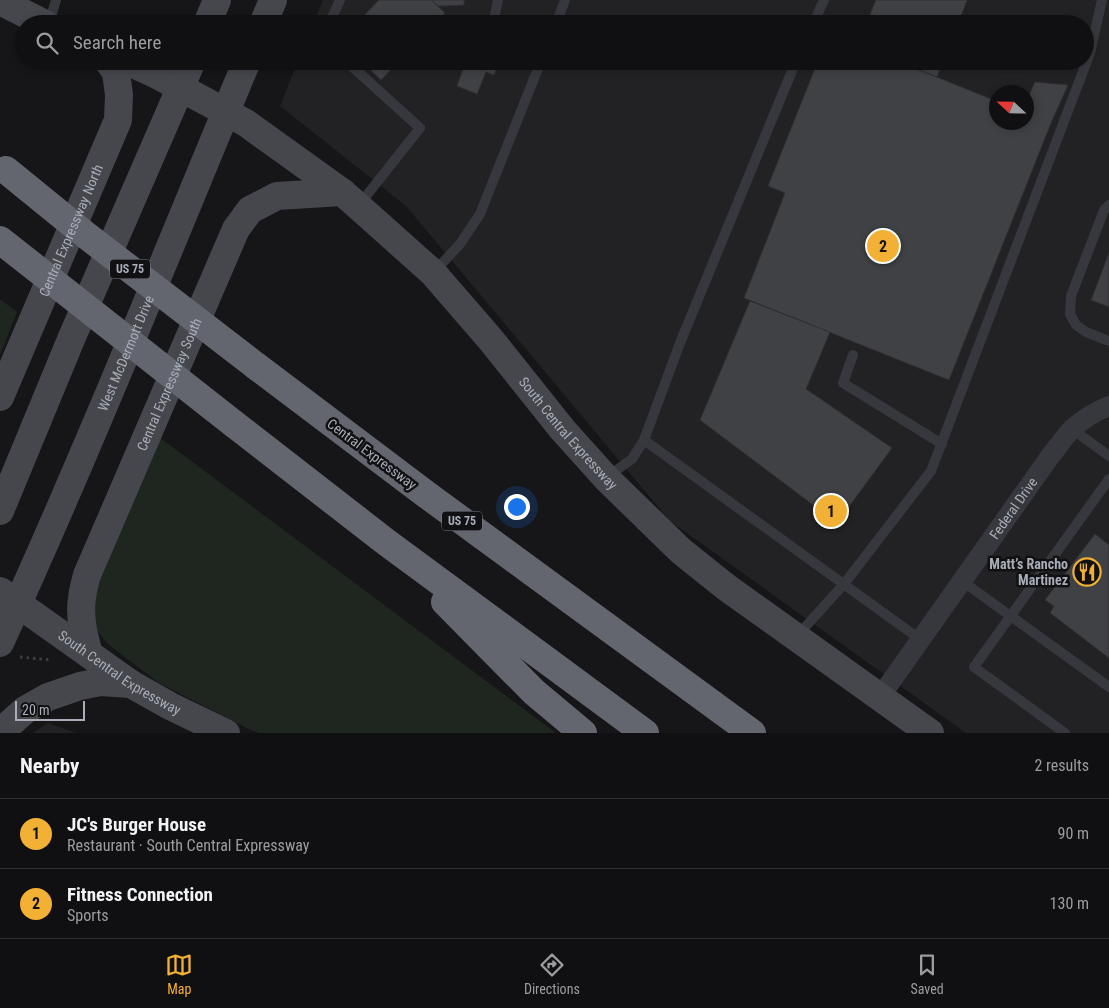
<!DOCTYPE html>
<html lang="en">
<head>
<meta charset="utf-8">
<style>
	body { margin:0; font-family:"Roboto Condensed",sans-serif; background:#19191b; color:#f1f3f6 }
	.compass { position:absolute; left:989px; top:85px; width:45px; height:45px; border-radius:50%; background:#101012; box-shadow:0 2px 8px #0003; rotate:292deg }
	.scale { position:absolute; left:15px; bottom:12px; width:70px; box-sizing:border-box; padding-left:5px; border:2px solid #a8adb8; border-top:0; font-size:14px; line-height:18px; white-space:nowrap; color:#a8adb8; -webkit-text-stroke:4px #111113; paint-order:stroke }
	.you { position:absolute; left:516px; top:506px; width:18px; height:18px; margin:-12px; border:4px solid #fff; border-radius:50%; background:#1a73e8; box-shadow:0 0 0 8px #1a73e833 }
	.badge { display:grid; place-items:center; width:32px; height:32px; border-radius:50%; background:#f2b134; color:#111; font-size:16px; font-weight:700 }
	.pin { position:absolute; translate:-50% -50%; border:2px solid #fff; box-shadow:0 1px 5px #0006 }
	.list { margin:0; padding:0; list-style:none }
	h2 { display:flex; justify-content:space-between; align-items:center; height:65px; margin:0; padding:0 20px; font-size:21px }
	h2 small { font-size:16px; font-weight:400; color:#9c9d9f }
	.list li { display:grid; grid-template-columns:32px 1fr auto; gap:15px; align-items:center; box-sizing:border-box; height:70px; padding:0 20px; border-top:1px solid #303032 }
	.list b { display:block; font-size:19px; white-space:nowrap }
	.list p { margin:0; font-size:16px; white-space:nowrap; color:#9c9d9f }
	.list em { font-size:16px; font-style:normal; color:#9c9d9f }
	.icon { flex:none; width:28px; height:28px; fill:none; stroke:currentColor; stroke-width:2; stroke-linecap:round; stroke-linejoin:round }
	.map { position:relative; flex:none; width:1109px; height:733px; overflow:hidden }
	.search { position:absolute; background:#101012; box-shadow:0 2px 8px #0003; left:15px; right:15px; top:15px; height:55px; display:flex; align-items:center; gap:12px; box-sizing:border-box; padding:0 18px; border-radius:28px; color:#9c9d9f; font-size:19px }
	.sheet { height:205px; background:#101012 }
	nav { display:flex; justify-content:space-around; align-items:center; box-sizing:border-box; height:70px; border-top:1px solid #303032; background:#101012; font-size:14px; color:#9c9d9f }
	nav a { display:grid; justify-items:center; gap:2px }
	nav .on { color:#f2b134 }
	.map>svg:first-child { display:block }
	.built { fill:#222225; fill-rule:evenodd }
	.green { fill:#1e261f }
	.building { fill:#404145; stroke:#303034 }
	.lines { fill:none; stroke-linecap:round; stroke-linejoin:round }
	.path { stroke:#3d3f44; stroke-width:3; stroke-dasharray:2.5 4; stroke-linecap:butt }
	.service { stroke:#37383d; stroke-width:10 }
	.minor { stroke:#37383d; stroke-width:20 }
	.secondary { stroke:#45474d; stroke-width:28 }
	.motorway { stroke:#63666e; stroke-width:28 }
	.motorway-bridge { stroke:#63666e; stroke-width:28 }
	.labels { text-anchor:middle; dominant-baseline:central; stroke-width:5; stroke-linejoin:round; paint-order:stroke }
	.shield { fill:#111113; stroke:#7b7e86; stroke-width:1 }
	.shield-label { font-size:12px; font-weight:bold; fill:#a8adb8 }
	.street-label { font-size:14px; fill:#a8adb8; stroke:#111113 }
	.poi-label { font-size:14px; font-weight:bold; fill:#a8adb8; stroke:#111113; text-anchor:end }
</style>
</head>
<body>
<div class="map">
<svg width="1109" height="733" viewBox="0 0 1109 733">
	<rect width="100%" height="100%" fill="#161618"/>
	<g class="built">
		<path d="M323 0H1109V733H966L670 521 406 206 280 106 298 61H1085V24H313ZM996 92H1026V122H996Z"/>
		<polygon points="48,723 76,733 33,733"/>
	</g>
	<g class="green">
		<polygon points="0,299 17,312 0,355"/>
		<polygon points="159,437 556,733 260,733 251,730 159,683 108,644 96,629 91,591"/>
	</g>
	<g class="building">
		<polygon points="379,0 431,0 445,13 435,24 356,24"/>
		<polygon points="431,0 464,0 464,5 438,6"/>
		<polygon points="876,0 967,0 958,24 866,24"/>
		<polygon points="361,61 399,61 381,80"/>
		<polygon points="466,61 499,61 494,75 486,72 477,94 457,86"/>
		<polygon points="818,61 897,61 996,101 996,122 1026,122 1026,102 1035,82 1068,85 1051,123 949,380 744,298 785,193 768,186"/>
		<polygon points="897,61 943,61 937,77"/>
		<polygon points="1109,253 1109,307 1091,300"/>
		<polygon points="750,301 830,332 806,389 892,448 837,523 700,420"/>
		<polygon points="1095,534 1109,545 1109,658 1050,613 1054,606 1045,600"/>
	</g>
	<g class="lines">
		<polyline class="path" points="20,657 51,660"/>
		<g class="service">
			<polyline points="49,24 56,0"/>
			<polyline points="329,24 340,0"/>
			<polyline points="493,24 498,0"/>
			<polyline points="556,24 565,0"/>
			<polyline points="813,24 824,0"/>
			<polyline points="346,61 420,128 359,205"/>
			<polyline points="1109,205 1104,210 1071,296 1070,314 1076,325 1086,332 1109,341"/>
			<polyline points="434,272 460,244 480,214 541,61"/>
			<polyline points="853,355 843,383 942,444"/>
			<polyline points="1072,429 1109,456"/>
			<polyline points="644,440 921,640"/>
			<polyline points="607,477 632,459 644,440 680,343 796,61"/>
			<polyline points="962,581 1109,687"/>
			<polyline points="797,636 844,584 931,471 1090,53 1102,0"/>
			<polyline points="1065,733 974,667 1109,479"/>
		</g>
		<path class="minor" id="s1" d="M880 697 1051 455C1058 447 1064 437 1072 429 1082 420 1096 411 1109 406"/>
		<g class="secondary">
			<polyline points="0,1 45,24"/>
			<polyline points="207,24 217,0"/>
			<polyline points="263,24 273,0"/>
			<path id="s2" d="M127 61 155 74 246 123 342 192 358 206 433 273 491 340 562 429 606 478 681 551 726 587 930 733"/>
			<path id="s3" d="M0 397 118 120 119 95 116 72 108 61"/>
			<polyline points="0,511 72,337 192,61"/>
			<path id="s4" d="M0 591 131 684 170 706 226 733"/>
			<path id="s5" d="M0 643C88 451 166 255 247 61"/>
			<path id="s6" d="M89 654C84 636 79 618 82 598 83 590 85 582 87 575L236 229 250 210 277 196 342 192"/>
			<polyline points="0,730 5,728 25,710 48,697 80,686 100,682 131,684"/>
		</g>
		<g class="motorway">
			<polyline points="256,366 427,495 752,733"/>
			<polyline points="234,424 386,542 645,733"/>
			<polyline points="445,602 534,692 583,733"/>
		</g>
		<g class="motorway-bridge">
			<polyline points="6,170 87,236 256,366"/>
			<polyline points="0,240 234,424"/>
		</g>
	</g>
	<defs>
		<g id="restaurant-ring" transform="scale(1.4375)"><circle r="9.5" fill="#111113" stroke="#f2b134" stroke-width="1.5"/><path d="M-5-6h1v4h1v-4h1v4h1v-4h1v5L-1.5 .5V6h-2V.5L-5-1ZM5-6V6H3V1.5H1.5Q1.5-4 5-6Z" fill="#f2b134"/></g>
	</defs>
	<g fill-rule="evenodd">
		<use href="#restaurant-ring" x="1087" y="572"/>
	</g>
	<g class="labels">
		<g class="shield">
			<rect x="110" y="259.5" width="40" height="19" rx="4"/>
			<rect x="442" y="511.5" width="40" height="19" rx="4"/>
		</g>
		<g class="shield-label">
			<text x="130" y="269">US 75</text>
			<text x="462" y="521">US 75</text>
		</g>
		<g class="street-label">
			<text stroke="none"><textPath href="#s3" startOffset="181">Central Expressway North</textPath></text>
			<text stroke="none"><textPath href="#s5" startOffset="316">West McDermott Drive</textPath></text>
			<text stroke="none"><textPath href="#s6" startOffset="288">Central Expressway South</textPath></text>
			<text stroke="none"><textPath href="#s2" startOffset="584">South Central Expressway</textPath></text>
			<text transform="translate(372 454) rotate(37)">Central Expressway</text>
			<text stroke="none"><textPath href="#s1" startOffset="231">Federal Drive</textPath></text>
			<text stroke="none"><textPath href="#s4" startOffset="145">South Central Expressway</textPath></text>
		</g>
		<g class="poi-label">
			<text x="1068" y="564">Matt’s Rancho<tspan x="1068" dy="16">Martinez</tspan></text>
		</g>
	</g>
</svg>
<svg class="compass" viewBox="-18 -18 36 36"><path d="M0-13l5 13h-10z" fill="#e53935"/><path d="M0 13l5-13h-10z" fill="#9c9d9f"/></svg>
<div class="scale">20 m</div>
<div class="you"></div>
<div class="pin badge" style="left:831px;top:511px">1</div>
<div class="pin badge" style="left:883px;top:246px">2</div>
<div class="search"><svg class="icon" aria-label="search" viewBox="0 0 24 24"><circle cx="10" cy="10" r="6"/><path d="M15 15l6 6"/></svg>Search here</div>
</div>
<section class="sheet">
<h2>Nearby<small>2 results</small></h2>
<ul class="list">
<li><span class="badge">1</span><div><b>JC's Burger House</b><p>Restaurant · South Central Expressway</p></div><em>90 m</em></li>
<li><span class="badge">2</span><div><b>Fitness Connection</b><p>Sports</p></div><em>130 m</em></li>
</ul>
</section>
<nav>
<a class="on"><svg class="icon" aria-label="map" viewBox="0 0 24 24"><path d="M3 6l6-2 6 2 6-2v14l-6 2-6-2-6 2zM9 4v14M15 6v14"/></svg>Map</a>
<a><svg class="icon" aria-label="directions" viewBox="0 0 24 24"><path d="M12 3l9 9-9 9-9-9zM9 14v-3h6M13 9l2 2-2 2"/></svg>Directions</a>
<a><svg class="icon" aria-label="saved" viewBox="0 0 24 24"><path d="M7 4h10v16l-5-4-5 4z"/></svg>Saved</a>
</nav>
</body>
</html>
